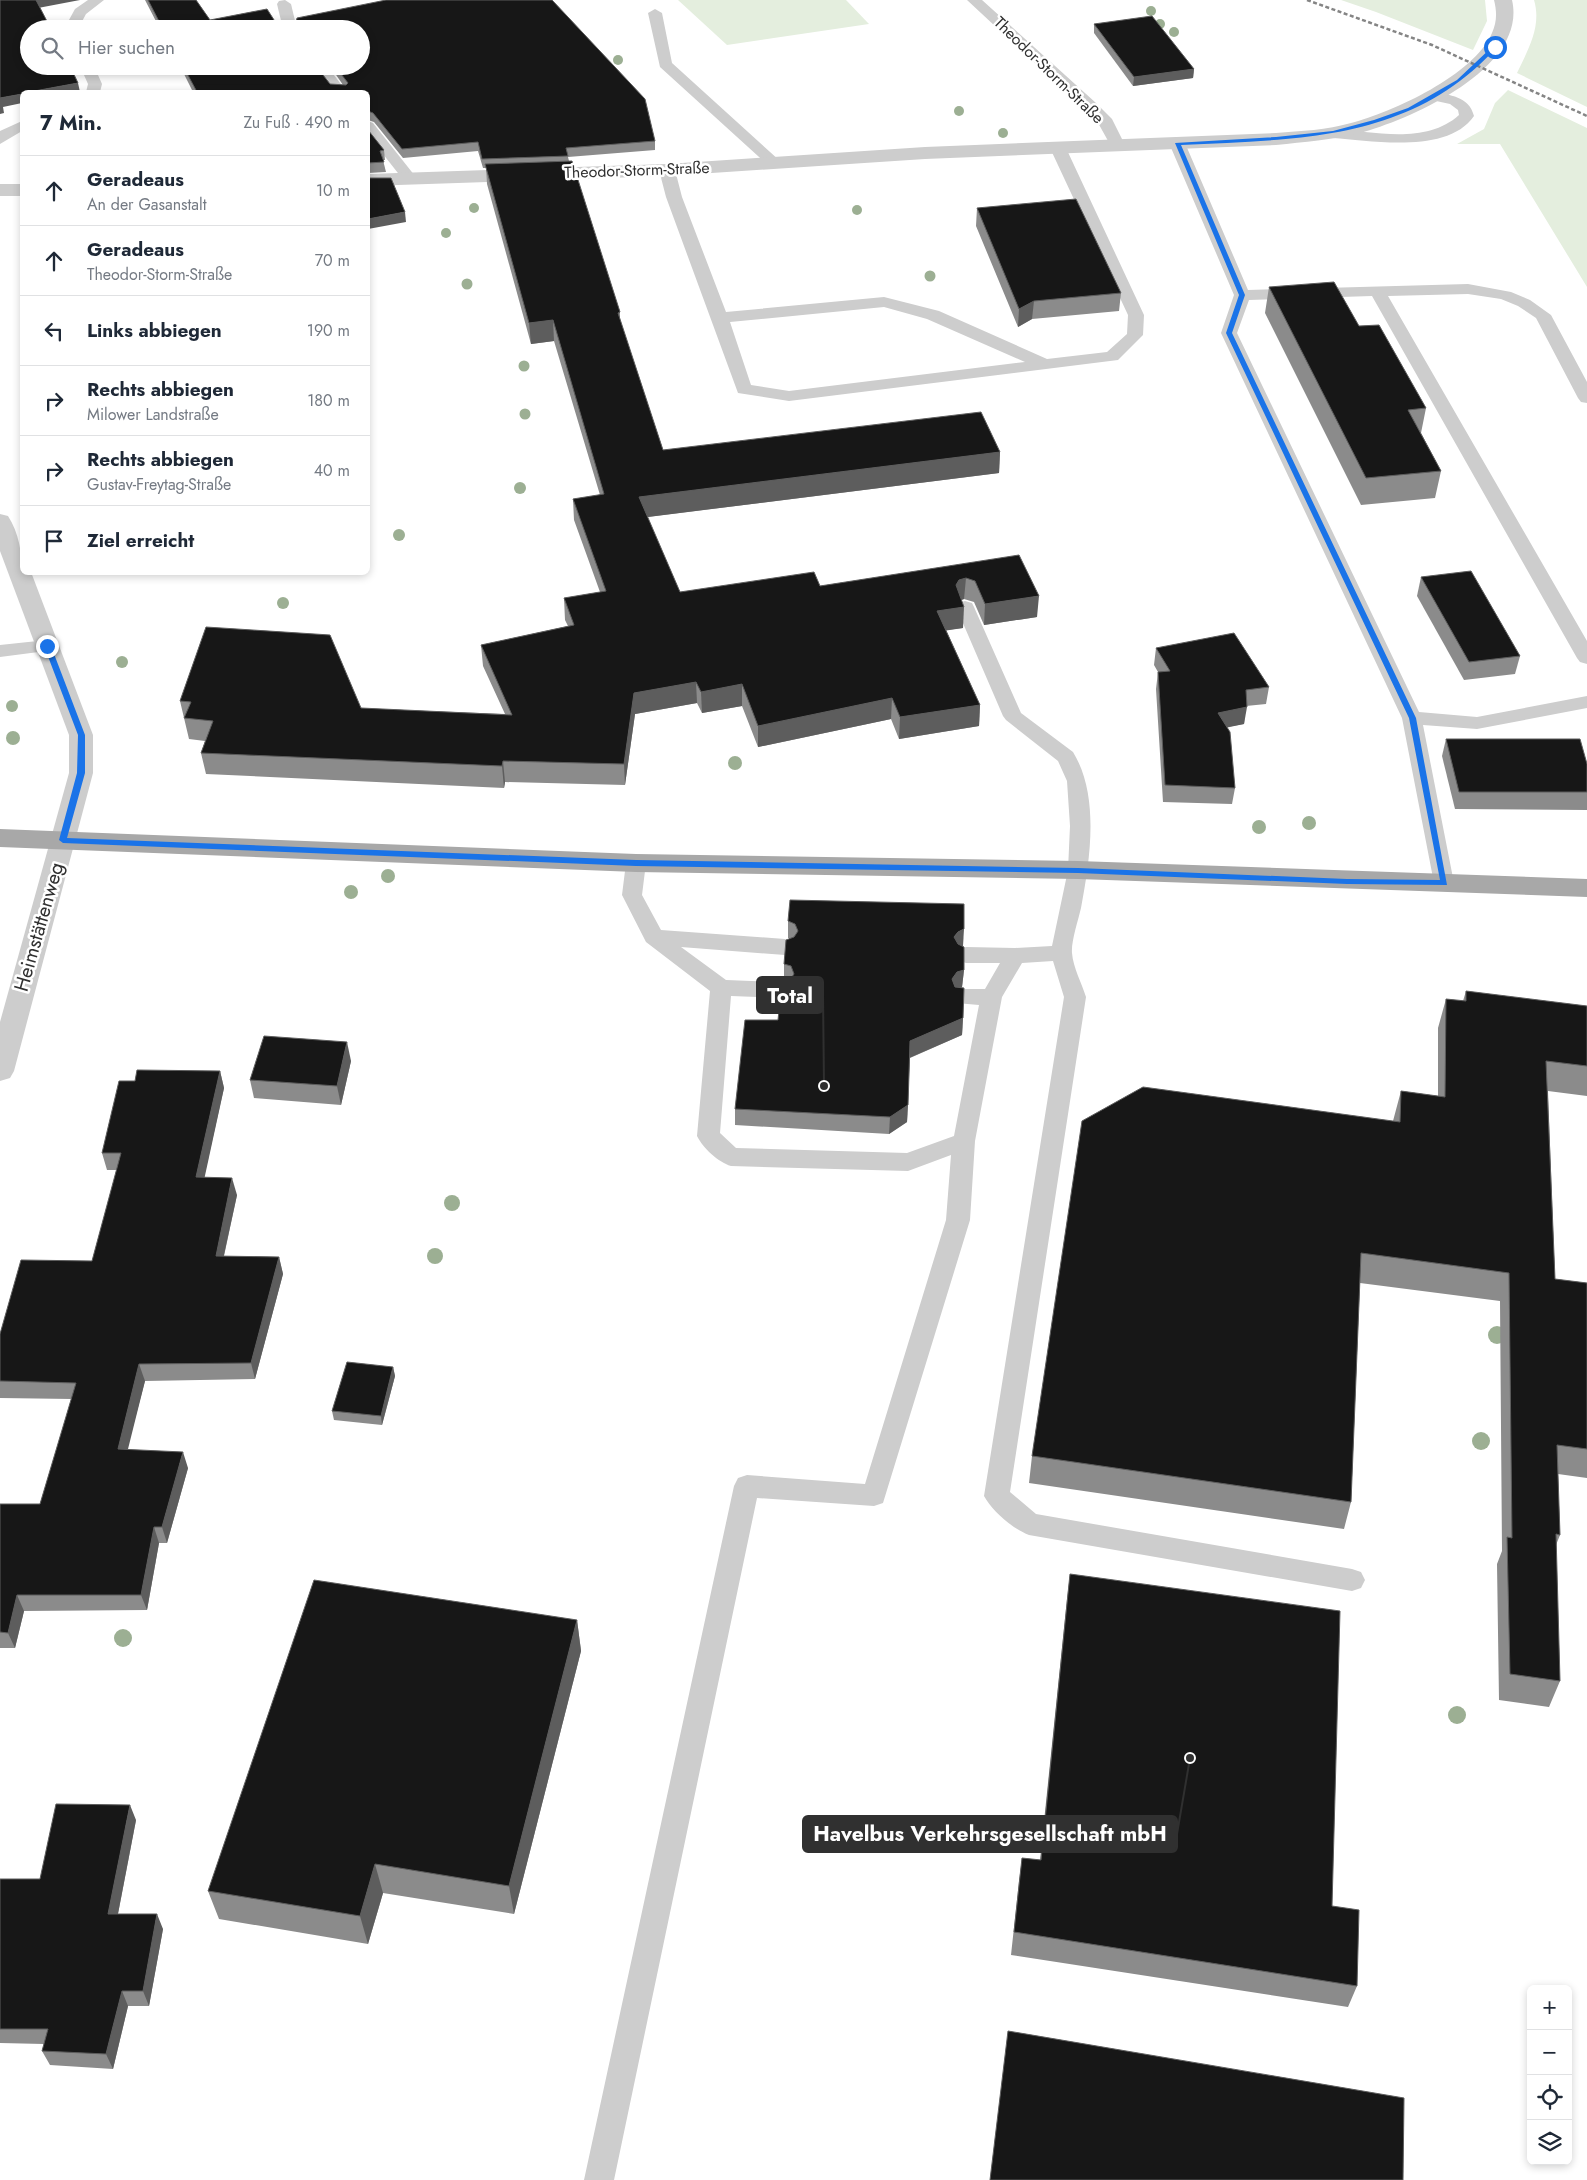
<!DOCTYPE html>
<html lang="de">
<head>
<meta charset="utf-8">
<style>
	body { margin:0; font-family:Jost,sans-serif; background:#f2f2f3; color:#1f2937 }
	.controls { position:absolute; right:15px; bottom:15px; display:grid; overflow:hidden; border-radius:8px; box-shadow:0 2px 8px #0003 }
	.controls button { width:45px; height:45px; display:grid; place-items:center; padding:0; border:0; border-bottom:1px solid #e0e1e3; background:#fff; color:#1f2937; font:25px sans-serif }
	.stop { position:absolute; width:15px; height:15px; margin:-11px; border:4px solid #1a73e8; border-radius:50%; background:#fff }
	.stop.end { background:#1a73e8; border-color:#fff; box-shadow:0 1px 5px #0008 }
	.list { margin:0; padding:0; list-style:none }
	h2 { display:flex; justify-content:space-between; align-items:center; height:65px; margin:0; padding:0 20px; font-size:21px }
	h2 small { font-size:16px; font-weight:400; color:#747a83 }
	.list li { display:grid; grid-template-columns:32px 1fr auto; gap:15px; align-items:center; box-sizing:border-box; height:70px; padding:0 20px; border-top:1px solid #e0e1e3 }
	.list b { display:block; font-size:19px; white-space:nowrap }
	.list p { margin:0; font-size:16px; white-space:nowrap; color:#747a83 }
	.list em { font-size:16px; font-style:normal; color:#747a83 }
	.icon { flex:none; width:28px; height:28px; fill:none; stroke:currentColor; stroke-width:2; stroke-linecap:round; stroke-linejoin:round }
	.map { position:relative; flex:none; width:1587px; height:2180px; overflow:hidden }
	.search { position:absolute; background:#fff; box-shadow:0 2px 8px #0003; left:20px; top:20px; width:350px; height:55px; display:flex; align-items:center; gap:12px; box-sizing:border-box; padding:0 18px; border-radius:28px; color:#747a83; font-size:19px }
	.panel { position:absolute; background:#fff; box-shadow:0 2px 8px #0003; left:20px; top:90px; width:350px; height:485px; border-radius:8px }
	.map>svg:first-child { display:block }
	.green { fill:#e4eede }
	.lines { fill:none; stroke-linecap:round; stroke-linejoin:round }
	.lane { fill:#cdcdcd; fill-rule:evenodd }
	.street { fill:#cdcdcd; fill-rule:evenodd }
	.primary { fill:#a8a8a8; fill-rule:evenodd }
	.rail { stroke:#858585; stroke-width:2.5; stroke-dasharray:4 2.5; stroke-linecap:butt }
	.tree { fill:#9caf93 }
	.wall { fill:#8b8b8b }
	.shaded-wall { fill:#5d5d5d }
	.building { fill:#171717; stroke:#5d5d5d }
	.route { fill:#1a73e8 }
	.labels { text-anchor:middle; dominant-baseline:central; stroke-width:5; stroke-linejoin:round; paint-order:stroke }
	.far-street-label { font-size:16px; fill:#303030; stroke:#fff }
	.street-label { font-size:20px; fill:#303030; stroke:#fff }
	.leader { fill:none; stroke:#303030; stroke-width:2 }
	.callout-dot { fill:#303030; stroke:#fff; stroke-width:2 }
	.callout { fill:#303030; stroke:#303030; stroke-width:2 }
	.callout-label { font-size:21px; text-anchor:middle; font-weight:bold; fill:#fff }
</style>
</head>
<body>
<div class="map">
<svg width="1587" height="2180" viewBox="0 0 1587 2180">
	<rect width="100%" height="100%" fill="#fff"/>
	<g class="green">
		<polygon points="678,0 846,0 869,24 727,45"/>
		<polygon points="1341,0 1485,0 1487,21 1473,50 1376,12"/>
		<path d="M1534 0H1587V107L1517 73C1528 50 1542 26 1534 0Z"/>
		<polygon points="1508,90 1587,128 1587,287 1500,144 1457,144 1484,129 1495,103"/>
	</g>
	<g class="lines">
		<g class="lane">
			<polygon points="88,0 104,0 86,14 78,29 64,29 75,9"/>
			<polygon points="285,0 291,4 297,29 283,29 277,4 279,1"/>
			<polygon points="967,0 982,0 1096,103 1112,119 1125,145 1122,148 1112,148 1097,121"/>
			<polygon points="655,9 662,13 672,63 780,161 783,164 780,167 770,167 660,67 648,13"/>
			<polygon points="80,66 94,66 102,84 100,92 86,92 88,84"/>
			<polygon points="312,66 327,66 347,92 333,92"/>
			<path d="M1432 92C1450 95 1469 96 1474 116 1448 154 1373 141 1333 138L1328 136 1325 133 1328 130 1333 128C1373 132 1426 145 1459 115L1458 110 1450 104 1427 99 1425 96 1427 93Z"/>
			<polygon points="22,121 22,131 0,144 0,131"/>
			<polygon points="368,121 373,123 415,176 418,179 415,182 405,182 368,135"/>
			<polygon points="1177,138 1182,140 1185,143 1248,290 1468,284 1511,292 1530,300 1551,315 1587,382 1587,403 1581,402 1578,398 1536,318 1518,306 1501,299 1468,294 1388,296 1587,641 1587,664 1580,662 1577,658 1372,296 1249,300 1237,333 1419,712 1477,717 1587,696 1587,708 1477,729 1423,725 1454,883 1451,888 1444,890 1437,888 1434,883 1402,718 1221,333 1234,295 1169,143 1172,140"/>
			<path d="M1058 143 1063 145 1066 148 1144 315 1143 335 1118 360 789 401 738 393 666 197 659 170 662 167H672L675 170 682 197 726 312 884 297 939 311 1047 359 1107 352 1127 334 1128 315 1050 148 1053 145ZM884 307 927 319 1025 362 789 391 751 385 730 322Z"/>
			<path d="M965 601 972 603 974 607 1021 713 1073 752C1100 796 1090 860 1081 908 1078 921 1071 942 1072 953 1073 967 1082 984 1086 997L1010 1492 1036 1514 1352 1569 1361 1572 1365 1580 1361 1588 1352 1591 1029 1535C1013 1529 992 1511 984 1496L1064 997 1053 961 1022 963 1002 997 975 1141 970 1220 883 1503 874 1506 757 1498 614 2180H584L734 1486 738 1478 747 1475 865 1484 946 1220 951 1155 908 1171 731 1166C718 1162 703 1148 697 1136L710 991 646 942 622 895 626 863 629 858 636 856 643 858 646 863 642 895 661 930 785 939 793 942 796 947 793 952 785 955 681 947 726 980 781 982 789 984 792 990 789 996 781 998 731 996 720 1133 736 1148 907 1153 954 1136 979 1005 956 1003 953 997 956 991 964 989H985L1000 963H966L958 960 955 955 958 950 966 947 1015 948 1052 946 1068 870 1070 826 1067 781 1058 761 1006 720 1003 716 956 607 958 603Z"/>
			<polygon points="47,640 54,642 57,646 54,650 0,657 0,645"/>
		</g>
		<g class="street">
			<path d="M1494 0H1512C1528 68 1411 119 1360 133 1332 140 1304 142 1276 145L925 159 667 176 368 186V174L667 164 925 147 1276 133C1301 131 1327 130 1351 123 1393 112 1474 75 1492 33 1497 22 1497 12 1494 0Z"/>
			<rect x="0" y="184" width="22" height="12"/>
			<path d="M0 514 8 516C19 533 22 553 22 572H31L93 735V773L14 1071 10 1078 0 1081V1022L69 773V735L0 551Z"/>
		</g>
		<polygon class="primary" points="0,829 636,854 1078,861 1587,879 1587,897 1078,879 636,872 0,847"/>
		<polyline class="rail" points="1307,0 1432,45 1587,116"/>
	</g>
	<g class="tree">
		<circle cx="1151" cy="11" r="5"/>
		<circle cx="1160" cy="24" r="5"/>
		<circle cx="1174" cy="32" r="5"/>
		<circle cx="618" cy="60" r="5"/>
		<circle cx="959" cy="111" r="5"/>
		<circle cx="1003" cy="133" r="5"/>
		<circle cx="474" cy="208" r="5"/>
		<circle cx="857" cy="210" r="5"/>
		<circle cx="446" cy="233" r="5"/>
		<circle cx="930" cy="276" r="5.5"/>
		<circle cx="467" cy="284" r="5.5"/>
		<circle cx="524" cy="366" r="5.5"/>
		<circle cx="525" cy="414" r="5.5"/>
		<circle cx="520" cy="488" r="6"/>
		<circle cx="399" cy="535" r="6"/>
		<circle cx="283" cy="603" r="6"/>
		<circle cx="122" cy="662" r="6"/>
		<circle cx="12" cy="706" r="6"/>
		<circle cx="13" cy="738" r="7"/>
		<circle cx="735" cy="763" r="7"/>
		<circle cx="1309" cy="823" r="7"/>
		<circle cx="1259" cy="827" r="7"/>
		<circle cx="388" cy="876" r="7"/>
		<circle cx="351" cy="892" r="7"/>
		<circle cx="452" cy="1203" r="8"/>
		<circle cx="435" cy="1256" r="8"/>
		<circle cx="1497" cy="1335" r="9"/>
		<circle cx="1481" cy="1441" r="9"/>
		<circle cx="123" cy="1638" r="9"/>
		<circle cx="1457" cy="1715" r="9"/>
	</g>
	<g class="wall">
		<polygon points="145,0 196,0 210,20 276,23 296,22 383,1 383,0 552,0 655,141 655,150 568,157 569,161 620,312 620,320 663,450 1000,452 999,473 647,517 680,592 820,586 1019,555 1037,617 984,625 974,602 964,599 962,600 963,628 946,630 980,705 979,726 899,739 891,719 758,747 742,706 702,713 697,703 635,714 625,785 505,782 504,788 206,774 201,753 205,741 189,739 180,701 505,714 483,666 481,645 568,626 565,620 564,598 600,592 574,520 573,499 600,495 554,341 531,344 487,184 486,168 483,168 478,151 403,158 374,122 368,120 368,92 193,92 180,66 316,66 330,84 343,85 330,66 361,66 361,29 160,29"/>
		<polygon points="1094,24 1194,69 1193,78 1133,86 1094,33"/>
		<polygon points="368,130 384,150 385,160 383,160 386,172 368,173"/>
		<polygon points="977,208 1121,293 1119,311 1032,319 1018,327 976,226"/>
		<polygon points="1269,287 1359,326 1426,408 1421,433 1441,471 1435,498 1361,505 1265,313"/>
		<polygon points="1421,577 1520,656 1515,674 1464,680 1417,596"/>
		<polygon points="1156,648 1269,687 1266,704 1246,706 1244,724 1227,727 1235,788 1232,804 1163,802 1156,689 1158,672 1154,665"/>
		<polygon points="1446,739 1587,764 1587,810 1455,809 1442,756"/>
		<polygon points="788,921 963,946 964,970 962,987 961,988 963,1018 962,1035 910,1058 907,1122 889,1134 735,1125 735,1109 778,1020 786,982 784,981 784,964 789,938 788,938"/>
		<polygon points="1466,991 1587,1006 1587,1096 1548,1091 1555,1279 1587,1283 1587,1478 1558,1474 1560,1535 1556,1545 1560,1681 1549,1707 1499,1700 1497,1564 1502,1551 1500,1301 1360,1283 1351,1502 1344,1529 1029,1483 1032,1456 1393,1121 1401,1091 1438,1096 1438,1028 1446,999 1463,1001"/>
		<polygon points="351,1061 341,1105 254,1098 250,1080"/>
		<polygon points="220,1071 224,1088 204,1177 237,1195 224,1256 279,1257 283,1274 255,1379 145,1381 127,1449 188,1468 167,1543 159,1543 147,1610 24,1611 15,1648 0,1648 0,1504 40,1504 72,1399 0,1398 0,1334 92,1261 117,1170 107,1170 102,1153 135,1081"/>
		<polygon points="393,1367 395,1376 382,1425 334,1420 332,1411"/>
		<polygon points="1070,1574 1332,1906 1357,1986 1348,2007 1011,1955 1019,1881 1022,1858 1040,1860 1067,1599"/>
		<polygon points="577,1620 581,1651 514,1914 383,1893 368,1944 219,1919 208,1891"/>
		<polygon points="136,1820 118,1914 163,1929 149,2006 128,2006 113,2069 50,2065 42,2051 44,2044 0,2043 0,1879 40,1879"/>
	</g>
	<g class="shaded-wall">
		<polygon points="36,0 80,0 38,8"/>
		<polygon points="1194,69 1193,78 1133,86 1134,77"/>
		<polygon points="78,83 80,92 29,92"/>
		<polygon points="22,94 22,103 3,107 4,113 0,114 0,98"/>
		<polygon points="405,212 406,222 368,229 368,219"/>
		<polygon points="1034,301 1032,319 1018,327 1019,309"/>
		<polygon points="553,320 554,341 531,344 529,323"/>
		<polygon points="1000,452 999,473 640,518 639,497"/>
		<polygon points="966,578 964,599 957,601 956,585 959,580"/>
		<polygon points="1039,596 1037,617 984,625 985,604"/>
		<polygon points="964,607 963,628 936,632 937,611"/>
		<polygon points="696,682 697,703 635,714 625,785 624,764 634,693"/>
		<polygon points="742,684 742,706 702,713 701,692"/>
		<polygon points="892,698 891,719 758,747 758,726"/>
		<polygon points="980,705 979,726 899,739 900,717"/>
		<polygon points="1247,707 1244,724 1215,730 1218,713"/>
		<polygon points="503,761 505,782 504,788 502,766"/>
		<polygon points="964,929 963,946 956,949 954,937 958,932"/>
		<polygon points="964,970 962,987 956,989 952,979 957,972"/>
		<polygon points="963,1018 962,1035 909,1058 910,1041"/>
		<polygon points="347,1042 351,1061 341,1105 337,1086"/>
		<polygon points="220,1071 224,1088 201,1194 196,1177"/>
		<polygon points="908,1105 907,1122 889,1134 890,1117"/>
		<polygon points="232,1178 237,1195 220,1273 216,1256"/>
		<polygon points="279,1257 283,1274 255,1379 251,1363"/>
		<polygon points="139,1364 145,1381 124,1465 118,1449"/>
		<polygon points="393,1367 395,1376 382,1425 381,1416"/>
		<polygon points="183,1452 188,1468 167,1543 162,1527"/>
		<polygon points="154,1527 159,1543 147,1610 141,1595"/>
		<polygon points="17,1595 24,1611 15,1648 8,1633"/>
		<polygon points="577,1620 581,1651 514,1914 509,1886"/>
		<polygon points="130,1805 136,1820 115,1929 108,1914"/>
		<polygon points="375,1864 383,1893 368,1944 360,1916"/>
		<polygon points="157,1914 163,1929 149,2006 143,1991"/>
		<polygon points="122,1991 128,2006 113,2069 106,2054"/>
	</g>
	<g class="building">
		<polygon points="0,0 36,0 51,29 29,29 29,66 70,66 78,83 29,92 22,92 22,94 0,98"/>
		<polygon points="148,0 196,0 210,20 267,9 276,23 296,22 297,18 386,0 552,0 645,99 655,141 566,148 568,156 482,159 478,142 402,149 373,113 368,111 368,92 197,92 183,66 316,66 330,84 346,85 348,83 335,66 361,66 361,29 163,29"/>
		<polygon points="1152,16 1194,69 1134,77 1094,24"/>
		<polygon points="368,130 384,150 380,151 384,162 368,163"/>
		<polygon points="572,161 620,312 618,313 663,450 981,412 1000,452 639,497 680,592 814,572 820,586 1019,555 1039,596 985,604 975,581 966,578 959,580 956,585 964,607 937,611 980,705 900,717 892,698 758,726 742,684 701,692 696,682 634,693 624,764 503,761 502,766 201,753 213,721 184,718 191,702 180,701 206,627 330,635 361,708 512,715 481,645 574,625 564,598 606,591 573,499 604,494 553,320 529,323 485,164"/>
		<polygon points="368,178 391,178 405,212 368,219"/>
		<polygon points="1076,199 1121,293 1034,301 1019,309 977,208"/>
		<polygon points="1334,282 1359,326 1379,325 1426,408 1408,410 1441,471 1366,478 1269,287"/>
		<polygon points="1471,571 1520,656 1469,662 1421,577"/>
		<polygon points="1234,633 1269,687 1246,690 1247,707 1218,713 1230,732 1235,788 1165,785 1158,672 1170,671 1156,648"/>
		<polygon points="1446,739 1580,739 1587,764 1587,792 1459,792"/>
		<polygon points="790,900 964,904 964,929 958,932 954,937 958,944 964,947 964,970 957,972 952,979 955,987 964,988 963,1018 910,1041 908,1105 890,1117 735,1109 745,1020 778,1020 782,983 789,981 794,974 791,966 784,964 786,940 794,937 798,931 795,924 788,921"/>
		<polygon points="1466,991 1587,1006 1587,1066 1546,1061 1555,1279 1587,1283 1587,1449 1557,1445 1560,1535 1556,1534 1560,1681 1510,1674 1507,1537 1512,1538 1509,1273 1361,1253 1351,1502 1032,1456 1082,1121 1143,1087 1400,1122 1401,1091 1445,1097 1446,999 1466,1001"/>
		<polygon points="264,1036 347,1042 337,1086 250,1080"/>
		<polygon points="137,1070 220,1071 196,1177 232,1178 216,1256 279,1257 251,1363 139,1364 118,1449 183,1452 162,1527 154,1527 141,1595 17,1595 8,1633 0,1632 0,1504 40,1504 76,1383 0,1381 0,1334 21,1260 92,1261 121,1153 102,1153 119,1081 135,1081"/>
		<polygon points="347,1362 393,1367 381,1416 332,1411"/>
		<polygon points="1070,1574 1340,1611 1332,1906 1359,1910 1357,1986 1014,1932 1022,1858 1041,1860"/>
		<polygon points="314,1580 577,1620 509,1886 375,1864 360,1916 208,1891"/>
		<polygon points="56,1804 130,1805 108,1914 157,1914 143,1991 122,1991 106,2054 42,2051 48,2029 0,2029 0,1879 40,1879"/>
		<polygon points="1008,2031 1404,2098 1403,2180 990,2180"/>
	</g>
	<path class="route" d="M1493 46 1497 47C1411 142 1298 139 1181 145L1245 295 1232 333 1416 718 1447 885 1347 884 1078 873 636 866 63 843 59 840 77 773 78 735 44 646 47 644 51 646 85 735V773L67 838 636 860 1078 868 1347 879 1440 880 1409 718 1226 333 1239 295 1175 143 1276 137 1333 131 1374 120 1408 108 1457 80Z"/>
	<g class="labels">
		<g class="far-street-label">
			<text transform="translate(1049 70) rotate(44)">Theodor-Storm-Straße</text>
			<text transform="translate(637 170) rotate(-2)">Theodor-Storm-Straße</text>
		</g>
		<g class="street-label">
			<text transform="translate(39 927) rotate(-74)">Heimstättenweg</text>
		</g>
	</g>
	<path class="leader" d="M824 1086L823 995M1190 1758L1177 1834"/>
	<g class="callout-dot">
		<circle cx="824" cy="1086" r="5"/>
		<circle cx="1190" cy="1758" r="5"/>
	</g>
	<g class="callout">
		<rect x="757" y="977" width="66" height="36" rx="5"/>
		<rect x="803" y="1816" width="374" height="36" rx="5"/>
	</g>
	<g class="callout-label">
		<text x="790" y="1003">Total</text>
		<text x="990" y="1841">Havelbus Verkehrsgesellschaft mbH</text>
	</g>
</svg>
<div class="controls">
<button>+</button>
<button>−</button>
<button><svg class="icon" aria-label="locate" viewBox="0 0 24 24"><circle cx="12" cy="12" r="6"/><path d="M12 2v4M12 18v4M2 12h4M18 12h4"/></svg></button>
<button><svg class="icon" aria-label="layers" viewBox="0 0 24 24"><path d="M12 4l9 5-9 5-9-5zM3 14l9 5 9-5"/></svg></button>
</div>
<div class="stop" style="left:1495px;top:47px"></div>
<div class="stop end" style="left:47px;top:646px"></div>
<div class="search"><svg class="icon" aria-label="search" viewBox="0 0 24 24"><circle cx="10" cy="10" r="6"/><path d="M15 15l6 6"/></svg>Hier suchen</div>
<section class="panel">
<h2>7 Min.<small>Zu Fuß · 490 m</small></h2>
<ul class="list">
<li><svg class="icon" aria-label="ahead" viewBox="0 0 24 24"><path d="M12 20V5M6 11l6-6 6 6"/></svg><div><b>Geradeaus</b><p>An der Gasanstalt</p></div><em>10 m</em></li>
<li><svg class="icon" aria-label="ahead" viewBox="0 0 24 24"><path d="M12 20V5M6 11l6-6 6 6"/></svg><div><b>Geradeaus</b><p>Theodor-Storm-Straße</p></div><em>70 m</em></li>
<li><svg class="icon" aria-label="left" viewBox="0 0 24 24"><path d="M17 20v-9H6M10 6l-5 5 5 5"/></svg><div><b>Links abbiegen</b></div><em>190 m</em></li>
<li><svg class="icon" aria-label="right" viewBox="0 0 24 24"><path d="M7 20v-9h11M14 6l5 5-5 5"/></svg><div><b>Rechts abbiegen</b><p>Milower Landstraße</p></div><em>180 m</em></li>
<li><svg class="icon" aria-label="right" viewBox="0 0 24 24"><path d="M7 20v-9h11M14 6l5 5-5 5"/></svg><div><b>Rechts abbiegen</b><p>Gustav-Freytag-Straße</p></div><em>40 m</em></li>
<li><svg class="icon" aria-label="arrive" viewBox="0 0 24 24"><path d="M6 21V4h12l-3 4 3 4H6"/></svg><div><b>Ziel erreicht</b></div></li>
</ul>
</section>
</div>
</body>
</html>
